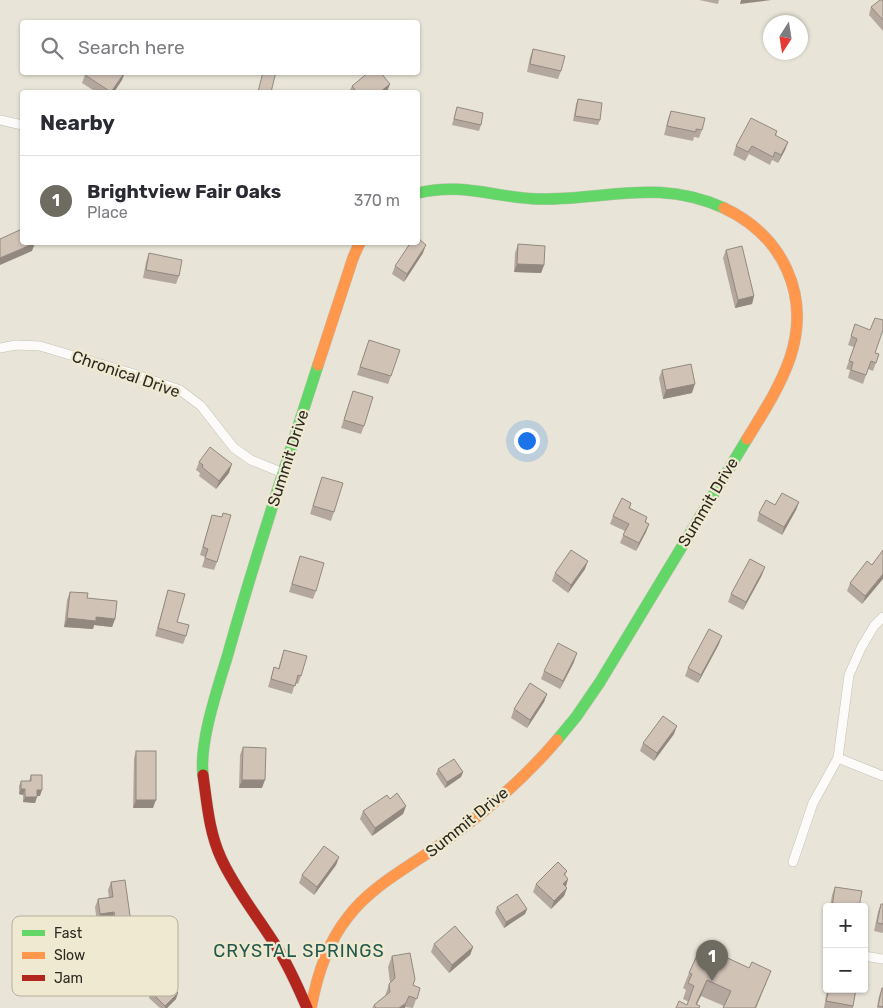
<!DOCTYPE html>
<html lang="en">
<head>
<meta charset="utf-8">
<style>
	body { margin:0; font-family:Rubik,sans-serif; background:#f7f7f7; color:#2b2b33 }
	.controls { position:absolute; right:15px; bottom:15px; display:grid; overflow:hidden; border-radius:5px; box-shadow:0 1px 4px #0004 }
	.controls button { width:45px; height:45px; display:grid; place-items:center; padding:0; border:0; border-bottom:1px solid #e1e1e2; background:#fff; color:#2b2b33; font:25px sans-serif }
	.compass { position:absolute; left:763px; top:15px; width:45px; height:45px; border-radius:50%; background:#fff; box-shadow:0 1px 4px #0004; rotate:192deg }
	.you { position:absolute; left:526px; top:440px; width:18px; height:18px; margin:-12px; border:4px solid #fff; border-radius:50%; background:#1a73e8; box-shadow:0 0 0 8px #1a73e833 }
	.badge { display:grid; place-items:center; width:32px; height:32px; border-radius:50%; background:#6e6b60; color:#fff; font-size:16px; font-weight:700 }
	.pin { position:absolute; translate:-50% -41px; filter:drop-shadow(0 1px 2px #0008) }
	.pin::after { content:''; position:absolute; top:26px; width:18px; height:15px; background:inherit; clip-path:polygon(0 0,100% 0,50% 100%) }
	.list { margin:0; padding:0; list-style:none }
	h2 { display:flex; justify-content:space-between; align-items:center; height:65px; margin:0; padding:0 20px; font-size:21px }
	h2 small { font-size:16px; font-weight:400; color:#7c7c81 }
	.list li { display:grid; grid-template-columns:32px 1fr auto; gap:15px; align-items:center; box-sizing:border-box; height:90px; padding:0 20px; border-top:1px solid #e1e1e2 }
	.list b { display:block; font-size:19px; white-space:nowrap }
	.list p { margin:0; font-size:16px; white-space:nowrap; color:#7c7c81 }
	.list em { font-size:16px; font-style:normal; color:#7c7c81 }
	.icon { flex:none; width:28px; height:28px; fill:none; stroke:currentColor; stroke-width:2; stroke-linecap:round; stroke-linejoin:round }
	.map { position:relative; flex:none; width:883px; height:1008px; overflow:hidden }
	.search { position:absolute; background:#fff; box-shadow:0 1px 4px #0004; left:20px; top:20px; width:400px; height:55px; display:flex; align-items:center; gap:12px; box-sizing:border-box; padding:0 18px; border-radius:5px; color:#7c7c81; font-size:19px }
	.panel { position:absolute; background:#fff; box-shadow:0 1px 4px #0004; left:20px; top:90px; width:400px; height:155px; border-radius:5px }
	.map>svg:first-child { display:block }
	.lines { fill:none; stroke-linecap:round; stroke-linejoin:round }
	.street-casing { stroke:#c3c1b6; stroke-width:10 }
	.fast-casing { stroke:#c3c1b6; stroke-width:12 }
	.slow-casing { stroke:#c3c1b6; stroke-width:12 }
	.jam-casing { stroke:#c3c1b6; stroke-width:12 }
	.street { stroke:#fcfbf9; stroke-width:9 }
	.fast { stroke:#63d668; stroke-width:11 }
	.slow { stroke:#ff974d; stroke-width:11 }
	.jam { stroke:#b3261e; stroke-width:11 }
	.wall { fill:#b4a79d }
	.shaded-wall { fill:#92887f }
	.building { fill:#d1c2b6; stroke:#92887f }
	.labels { text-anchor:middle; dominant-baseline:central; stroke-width:4.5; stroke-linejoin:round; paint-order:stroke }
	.street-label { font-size:16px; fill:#2c2920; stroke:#efe9d1 }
	.neighbourhood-label { font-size:18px; letter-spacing:1px; fill:#22584d; stroke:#efe9d1 }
	.key { fill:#efe9d1; stroke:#b4af9c; stroke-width:1 }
	.key-label { font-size:14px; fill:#2c2920 }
</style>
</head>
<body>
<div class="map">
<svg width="883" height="1008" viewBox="0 0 883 1008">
	<rect width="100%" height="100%" fill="#e8e5d8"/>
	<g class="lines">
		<g class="street-casing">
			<g id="street">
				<polyline points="0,120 22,125"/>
				<polyline points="0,348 16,345 40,346 134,374 180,390 201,406 234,448 251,460 283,473"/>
				<polyline points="838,758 883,776"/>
				<polyline points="793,862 813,803 838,758 849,675 861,648 874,626 883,617"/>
				<polyline points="864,956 883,959"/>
			</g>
		</g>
		<g class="fast-casing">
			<g id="fast">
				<path d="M418 193C462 182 496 198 539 199 607 200 658 178 724 208"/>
				<polyline points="557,740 576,717 600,682 747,439"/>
				<path d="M203 775C199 742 218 687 228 654 255 556 287 461 318 365"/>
			</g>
		</g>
		<g class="slow-casing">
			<g id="slow">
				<path d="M724 208C783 236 811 295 790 358 780 387 763 413 747 439"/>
				<polyline points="318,365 353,258 360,242"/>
				<path d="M311 1008C317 975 327 943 348 917 371 886 409 867 441 844 483 814 523 780 557 740"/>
			</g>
		</g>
		<g class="jam-casing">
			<path id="jam" d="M203 775C207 803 209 832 221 858 235 889 258 917 276 946 289 966 298 987 307 1008"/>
		</g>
		<use href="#street" class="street"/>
		<use href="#fast" class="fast"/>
		<use href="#slow" class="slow"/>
		<use href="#jam" class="jam"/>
	</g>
	<g class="wall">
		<polygon points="699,0 719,0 718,4"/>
		<polygon points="883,0 883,31 869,15 871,7"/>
		<polygon points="533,49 561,71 558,79 527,72 530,57"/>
		<polygon points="125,72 122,80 114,92 96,92 82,83 85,75"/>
		<polygon points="390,84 386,92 349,92 352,86"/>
		<polygon points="578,99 600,120 598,125 573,121 576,104"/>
		<polygon points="457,107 481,125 479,131 452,125"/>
		<polygon points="671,111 702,130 699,138 694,137 693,141 664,135 668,119"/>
		<polygon points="777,131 776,136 788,142 785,150 778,163 772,160 770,165 749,154 745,161 733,155 736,146"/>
		<polygon points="518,244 544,265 541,273 514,272 515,253"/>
		<polygon points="726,250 754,296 752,304 735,308 723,258"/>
		<polygon points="149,253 179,276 176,284 143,278 146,262"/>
		<polygon points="423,253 404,282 392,274 395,266"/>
		<polygon points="855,324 875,353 879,354 873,371 868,369 863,384 848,378 850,370 846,369 854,347 848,345"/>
		<polygon points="366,348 391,376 388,384 357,375"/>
		<polygon points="662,370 692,393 663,399 659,378"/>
		<polygon points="353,391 364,426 361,434 341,428"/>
		<polygon points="199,462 229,473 216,489 199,476 200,473 196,470"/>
		<polygon points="322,477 334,512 331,521 310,514"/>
		<polygon points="799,502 796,510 782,535 757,521 759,513 775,505"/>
		<polygon points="631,503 630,508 647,517 646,522 649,524 646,532 636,551 620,543 625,531 610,524 613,516"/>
		<polygon points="212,515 217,562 214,570 202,567 205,557 200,555"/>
		<polygon points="883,550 862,604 847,591 850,583 872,565"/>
		<polygon points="300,556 316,591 313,599 289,592"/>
		<polygon points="585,569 568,593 552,581 555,573"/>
		<polygon points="762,575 743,610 728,602 731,594"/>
		<polygon points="168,590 177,622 186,636 183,644 155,636"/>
		<polygon points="70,592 87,598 115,619 112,627 94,625 93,629 64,627 67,600"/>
		<polygon points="719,644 698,683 685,676 688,668"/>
		<polygon points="284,650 301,676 298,684 295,683 292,694 268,687 274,667 278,669"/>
		<polygon points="574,662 560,689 541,679 544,671"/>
		<polygon points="547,694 544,702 527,728 511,718 514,709"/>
		<polygon points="674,734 654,761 640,751 643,743"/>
		<polygon points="243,747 262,788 239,788 240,755"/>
		<polygon points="136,751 153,808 133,808 134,759"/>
		<polygon points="438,769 463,772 461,777 445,788 436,774"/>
		<polygon points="31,775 40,796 37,796 35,803 23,802 23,795 19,794 19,786 21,781 29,781"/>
		<polygon points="390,799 406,806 403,814 372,836 360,819 363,811"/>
		<polygon points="339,857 336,865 314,895 299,883 302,875"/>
		<polygon points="567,871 565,876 566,887 567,888 564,896 551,909 533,892 536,884"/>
		<polygon points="111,882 128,931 113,933 112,920 97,923 95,907 98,899 109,898 108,890"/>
		<polygon points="835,887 859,907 830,907 832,895"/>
		<polygon points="881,904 883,904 883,933 874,931 878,912"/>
		<polygon points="497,907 527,909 525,914 504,928 495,913"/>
		<polygon points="434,944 473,947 470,955 449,973 431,952"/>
		<polygon points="701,952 719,954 749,968 771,971 765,986 724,1006 701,996 687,1005 689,1002 683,999 686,990 683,988 689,973"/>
		<polygon points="392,956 413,985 420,988 413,1008 405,1007 405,1008 372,1008 374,1005 385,996 389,984 390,983 388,967"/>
		<polygon points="882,988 883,988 883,1008 877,1008 879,996"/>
		<polygon points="827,989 856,989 853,1008 824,1008"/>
		<polygon points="151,992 176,999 167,1008 160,1008 149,998"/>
	</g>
	<g class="shaded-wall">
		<polygon points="741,0 771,0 740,4"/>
		<polygon points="125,72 122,80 114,92 111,92"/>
		<polygon points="390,84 387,92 380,92"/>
		<polygon points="788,142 785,150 778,163 781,155"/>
		<polygon points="47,242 74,242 73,245 46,244"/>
		<polygon points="35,243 32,251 0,265 0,258"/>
		<polygon points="426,245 423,253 404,282 407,274"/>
		<polygon points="517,264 544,265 541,273 514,272"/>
		<polygon points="754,296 752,304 735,308 738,300"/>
		<polygon points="695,384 692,393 663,399 666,390"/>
		<polygon points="232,464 229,473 216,489 219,481"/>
		<polygon points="799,502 796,510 782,535 784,527"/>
		<polygon points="649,524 646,532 636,551 639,543"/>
		<polygon points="588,561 585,569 568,593 571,585"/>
		<polygon points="765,567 762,575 743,610 746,602"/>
		<polygon points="883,574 883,579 862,604 865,596"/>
		<polygon points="96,617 115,619 112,627 94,625 93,629 64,627 67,618"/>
		<polygon points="722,636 719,644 698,683 701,675"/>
		<polygon points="577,653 574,662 560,689 563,681"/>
		<polygon points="547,694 544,702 527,728 530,720"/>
		<polygon points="677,726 674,734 654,761 657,753"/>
		<polygon points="463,772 461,777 445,788 447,782"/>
		<polygon points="242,780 265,780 262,788 239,788"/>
		<polygon points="21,789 25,789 23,795 19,794"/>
		<polygon points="37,790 42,790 40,796 35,796"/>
		<polygon points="25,797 37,797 35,803 23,802"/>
		<polygon points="136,800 156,800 153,808 133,808"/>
		<polygon points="406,806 403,814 372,836 375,828"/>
		<polygon points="339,857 336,865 314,895 317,887"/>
		<polygon points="568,879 566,887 563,884"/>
		<polygon points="567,888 564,896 551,909 554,901"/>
		<polygon points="527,909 525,914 504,928 506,922"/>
		<polygon points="114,912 112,920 97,923 100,914"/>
		<polygon points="131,923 128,931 113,933 116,925"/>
		<polygon points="473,947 470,955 449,973 452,965"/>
		<polygon points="771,971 765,986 756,1008 755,1008"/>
		<polygon points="707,980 701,996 695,1008 694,1008"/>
		<polygon points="178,993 176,999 167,1008 165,1008 165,1006"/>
		<polygon points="406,1003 405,1008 399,1008"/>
	</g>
	<g class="building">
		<polygon points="880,0 883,0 883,20 871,7"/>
		<polygon points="533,49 565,56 561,71 530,64"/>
		<polygon points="87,72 125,72 111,92 85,75"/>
		<polygon points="263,72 276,72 271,92 258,92"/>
		<polygon points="369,72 380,72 390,84 380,92 357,92 352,86"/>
		<polygon points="578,99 602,103 600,120 575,116"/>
		<polygon points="457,107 483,113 481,125 454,119"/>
		<polygon points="671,111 705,118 702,130 696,129 696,132 667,126"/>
		<polygon points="751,118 777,131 775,135 788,142 781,155 775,152 773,157 752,146 748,152 736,146"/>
		<polygon points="22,229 22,242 35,243 0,258 0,239"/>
		<polygon points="418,238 426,245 407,274 395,266 411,242 418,242"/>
		<polygon points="518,244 545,246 544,265 517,264"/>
		<polygon points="742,246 754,296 738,300 726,250"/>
		<polygon points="149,253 182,260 179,276 146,270"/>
		<polygon points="875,318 883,320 883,330 875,353 879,354 876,363 871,361 866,375 851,370 853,362 849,361 857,339 851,336 855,324 870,330"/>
		<polygon points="369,340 400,350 391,376 360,367"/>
		<polygon points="691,364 695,384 666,390 662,370"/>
		<polygon points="353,391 373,397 364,426 344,420"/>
		<polygon points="210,447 232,464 219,481 202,467 203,465 199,462"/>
		<polygon points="322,477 343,483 334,512 313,506"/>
		<polygon points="782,493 799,502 784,527 759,513 766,500 775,505"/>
		<polygon points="622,498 631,503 629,508 647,517 645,522 649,524 639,543 623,535 629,524 613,516"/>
		<polygon points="223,513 231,515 217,562 205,558 208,549 203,547 212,515 222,517"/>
		<polygon points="571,550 588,561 571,585 555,573"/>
		<polygon points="883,550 883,574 865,596 850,583 867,561 872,565"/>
		<polygon points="300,556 324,563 316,591 292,584"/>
		<polygon points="750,559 765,567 746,602 731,594"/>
		<polygon points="168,590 185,594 177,622 189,625 186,636 158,628"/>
		<polygon points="70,592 88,593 87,598 117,601 115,619 96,617 96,621 67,618"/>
		<polygon points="709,629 722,636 701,675 688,668"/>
		<polygon points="558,643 577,653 563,681 544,671"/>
		<polygon points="284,650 307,656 301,676 298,675 295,686 271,679 274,667 279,669"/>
		<polygon points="530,683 547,694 530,720 514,709"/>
		<polygon points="663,716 677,726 657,753 643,743"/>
		<polygon points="243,747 266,748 265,780 242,780"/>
		<rect x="136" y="751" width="20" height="49"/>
		<polygon points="454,759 463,772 447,782 438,769"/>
		<polygon points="31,775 42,775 42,790 37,790 37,797 25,797 25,789 21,789 21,781 31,781"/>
		<polygon points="397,793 406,806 375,828 363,811 387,795 390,799"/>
		<polygon points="324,846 339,857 317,887 302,875"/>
		<polygon points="558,862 567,871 564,874 568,879 563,884 567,888 554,901 536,884"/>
		<polygon points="125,880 131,923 116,925 114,912 100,914 98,899 113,897 111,882"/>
		<polygon points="835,887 862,891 859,907 832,907"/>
		<polygon points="517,894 527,909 506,922 497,907"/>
		<polygon points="881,904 883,904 883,924 877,923"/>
		<polygon points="455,926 473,947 452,965 434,944"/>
		<polygon points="705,942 721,949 719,954 749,968 752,962 771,971 755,1008 723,1008 731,991 707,980 696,1004 700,1006 699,1008 676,1008 679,1001 687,1005 694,986 688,983 692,974 689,973 699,951 701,952"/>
		<polygon points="410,953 415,979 413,985 420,988 417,999 409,996 406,1003 399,1008 376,1008 374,1005 390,992 389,984 395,978 392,956"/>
		<polygon points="164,979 178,993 165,1006 151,992"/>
		<polygon points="882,988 883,988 883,1007 878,1006"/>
		<polygon points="829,989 856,989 853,1006 826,1001"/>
	</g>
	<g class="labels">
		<g class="street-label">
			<text transform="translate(126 374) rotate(19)">Chronical Drive</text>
			<text transform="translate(288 458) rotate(-72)">Summit Drive</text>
			<text transform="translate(708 502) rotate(-59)">Summit Drive</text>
			<text transform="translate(467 822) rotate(-39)">Summit Drive</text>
		</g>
		<g class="neighbourhood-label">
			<text x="299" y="951">CRYSTAL SPRINGS</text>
		</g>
	</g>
	<rect x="12" y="916" width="166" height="80" rx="8" class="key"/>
	<rect x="22" y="930" width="23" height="6" fill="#63d668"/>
	<rect x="22" y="952" width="23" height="7" fill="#ff974d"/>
	<rect x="22" y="975" width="23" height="6" fill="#b3261e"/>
	<g class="key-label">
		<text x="54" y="938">Fast</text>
		<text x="54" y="960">Slow</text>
		<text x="54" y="983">Jam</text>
	</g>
</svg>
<div class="controls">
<button>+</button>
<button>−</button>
</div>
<svg class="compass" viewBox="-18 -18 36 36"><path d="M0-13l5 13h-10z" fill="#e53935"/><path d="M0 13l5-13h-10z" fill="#7c7c81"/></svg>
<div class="you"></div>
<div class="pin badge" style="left:712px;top:981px">1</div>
<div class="search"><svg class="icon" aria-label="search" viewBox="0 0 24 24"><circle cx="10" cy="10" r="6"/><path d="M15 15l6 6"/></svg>Search here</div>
<section class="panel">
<h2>Nearby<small></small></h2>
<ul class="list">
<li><span class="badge">1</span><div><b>Brightview Fair Oaks</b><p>Place</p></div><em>370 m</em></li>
</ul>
</section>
</div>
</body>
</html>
